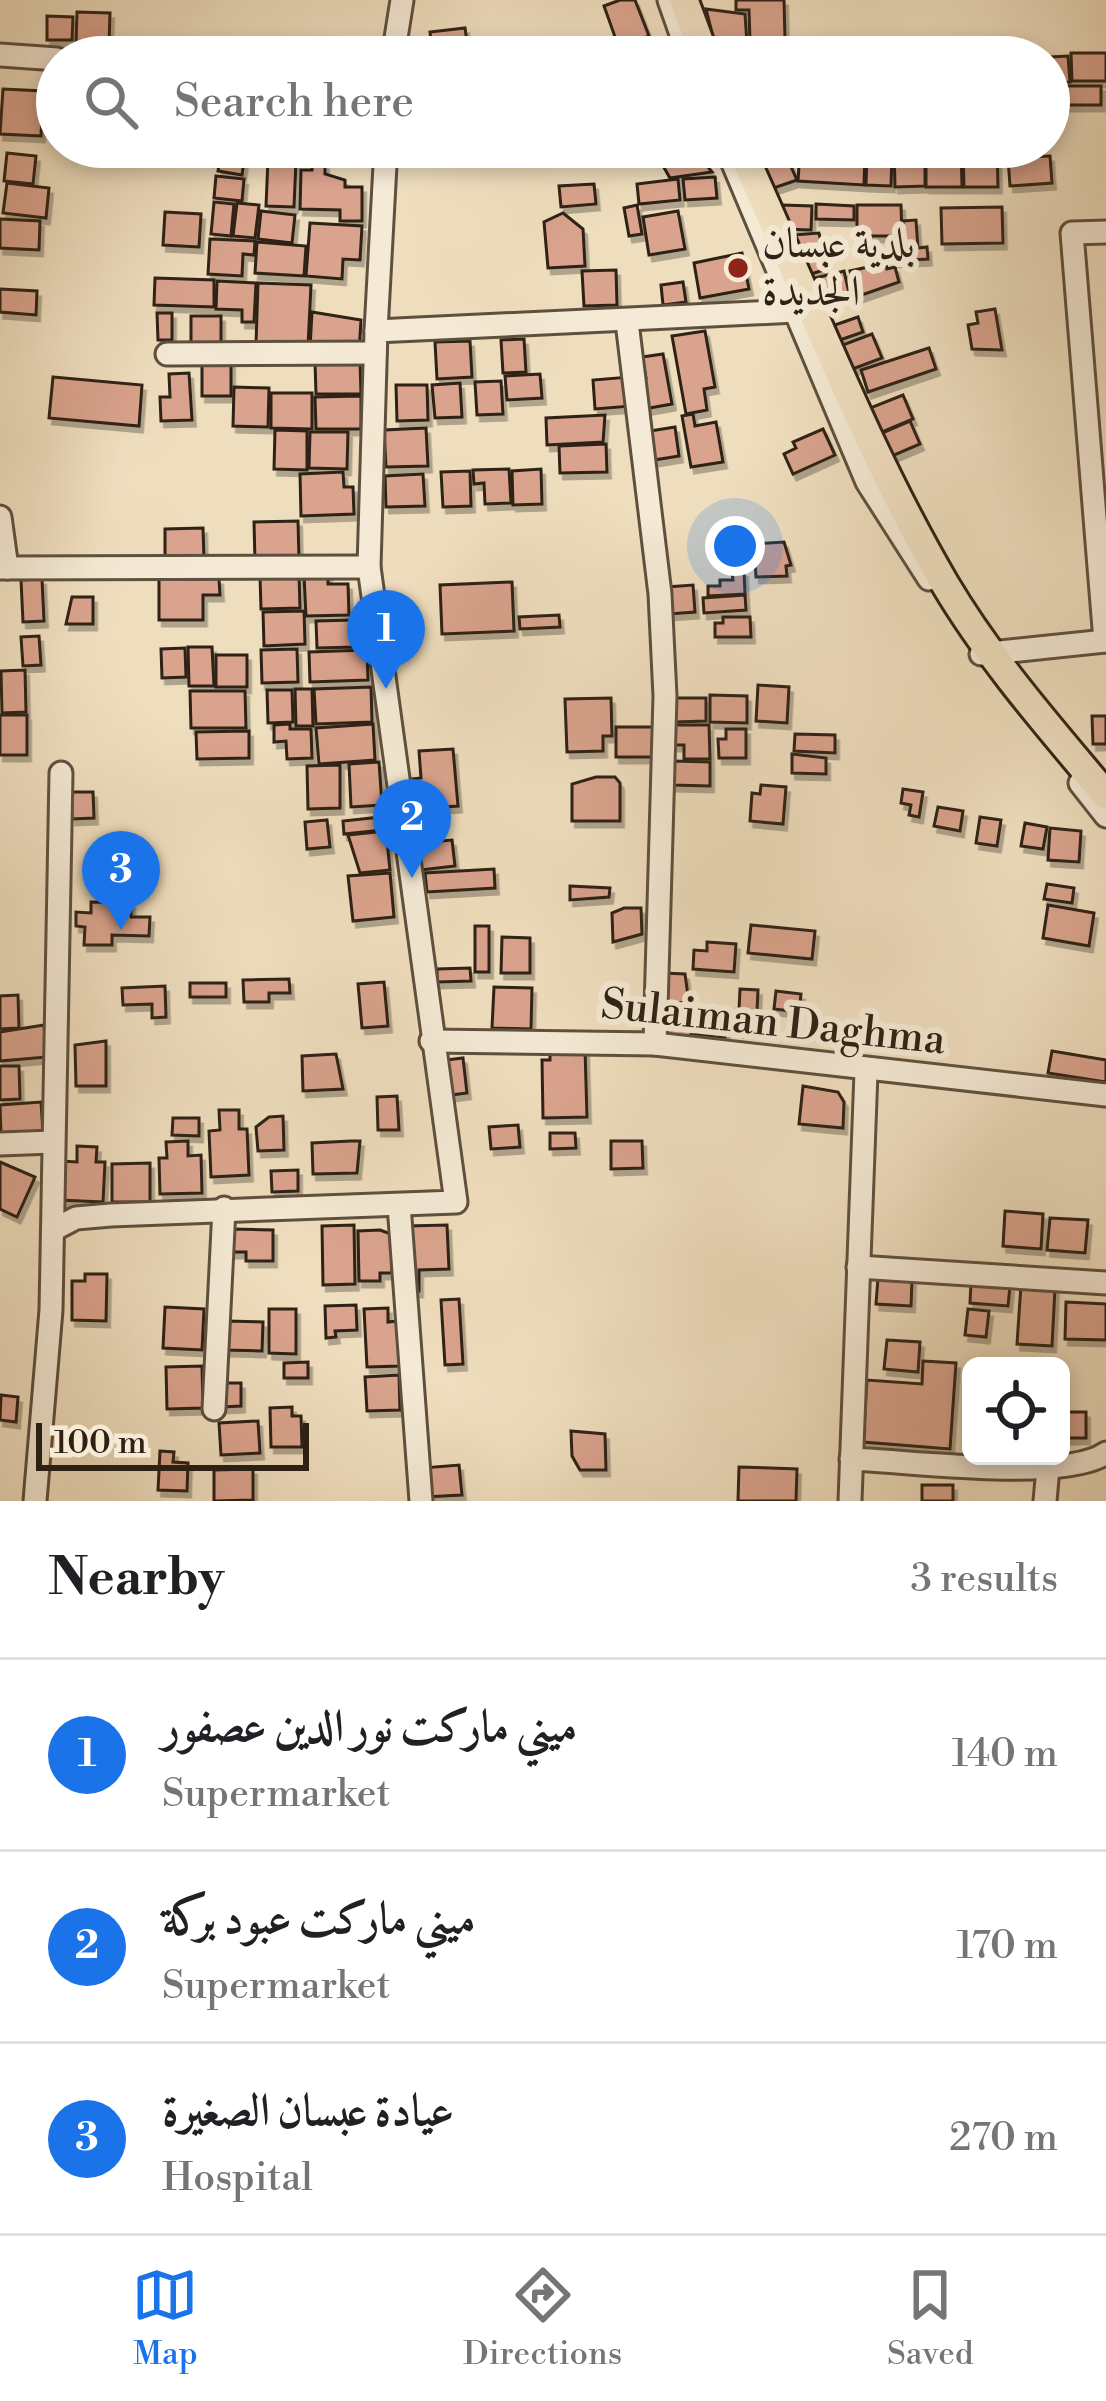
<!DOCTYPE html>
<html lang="en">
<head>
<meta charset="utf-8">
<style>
	body { margin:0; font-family:"Libre Bodoni",Amiri,serif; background:#f2f2f2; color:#202124 }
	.controls { position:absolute; right:36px; bottom:36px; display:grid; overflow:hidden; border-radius:18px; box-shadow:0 6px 18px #0003 }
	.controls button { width:108px; height:108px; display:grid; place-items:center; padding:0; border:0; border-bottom:3px solid #e0e0e0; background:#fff; color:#202124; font:60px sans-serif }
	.scale { position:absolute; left:36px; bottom:30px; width:273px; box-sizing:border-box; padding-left:12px; border:6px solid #2e2114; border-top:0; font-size:33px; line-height:42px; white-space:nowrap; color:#2e2114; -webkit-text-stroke:9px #f5ead5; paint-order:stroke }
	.you { position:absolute; left:735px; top:546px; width:42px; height:42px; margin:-30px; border:9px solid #fff; border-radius:50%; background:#1a73e8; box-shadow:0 0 0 18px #1a73e833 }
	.badge { display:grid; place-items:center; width:78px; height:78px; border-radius:50%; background:#1a73e8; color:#fff; font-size:39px; font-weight:700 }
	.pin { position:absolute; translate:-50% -99px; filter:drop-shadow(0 3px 6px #0008) }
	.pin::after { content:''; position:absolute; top:63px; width:42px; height:36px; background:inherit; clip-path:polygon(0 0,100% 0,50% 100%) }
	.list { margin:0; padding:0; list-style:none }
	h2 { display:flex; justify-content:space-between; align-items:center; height:156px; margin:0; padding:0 48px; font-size:51px }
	h2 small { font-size:39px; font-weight:400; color:#757577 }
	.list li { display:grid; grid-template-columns:78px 1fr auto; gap:36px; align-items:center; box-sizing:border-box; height:192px; padding:0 48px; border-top:3px solid #e0e0e0 }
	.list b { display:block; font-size:45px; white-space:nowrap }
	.list p { margin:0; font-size:39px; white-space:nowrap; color:#757577 }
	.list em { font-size:39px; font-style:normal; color:#757577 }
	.icon { flex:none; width:66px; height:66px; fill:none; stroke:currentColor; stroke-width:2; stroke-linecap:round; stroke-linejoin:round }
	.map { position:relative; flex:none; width:1106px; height:1501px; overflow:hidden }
	.search { position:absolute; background:#fff; box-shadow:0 6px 18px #0003; left:36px; right:36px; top:36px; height:132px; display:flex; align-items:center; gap:30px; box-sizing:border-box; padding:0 42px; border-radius:66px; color:#757577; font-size:45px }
	.sheet { height:732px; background:#fff }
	nav { display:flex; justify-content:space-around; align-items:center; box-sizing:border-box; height:168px; border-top:3px solid #e0e0e0; background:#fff; font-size:33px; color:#757577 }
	nav a { display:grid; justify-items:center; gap:6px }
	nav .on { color:#1a73e8 }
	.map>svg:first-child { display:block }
	.building { fill:#daa38d; stroke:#2e2114; stroke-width:3; filter:url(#shadow) }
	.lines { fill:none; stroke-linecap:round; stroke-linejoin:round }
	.minor-casing { stroke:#5e503e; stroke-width:27 }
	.major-casing { stroke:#2e2114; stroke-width:33 }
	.minor { stroke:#f5ead5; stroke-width:21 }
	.major { stroke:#efdebe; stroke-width:27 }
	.poi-dot { fill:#8f2418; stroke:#f5ead5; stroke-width:4.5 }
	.labels { text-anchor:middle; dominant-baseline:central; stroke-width:12; stroke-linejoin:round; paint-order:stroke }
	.poi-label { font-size:42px; fill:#2e2114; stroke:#f5ead5; text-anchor:start }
	.street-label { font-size:42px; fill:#2e2114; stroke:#f5ead5 }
</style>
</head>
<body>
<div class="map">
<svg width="1106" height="1501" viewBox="0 0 1106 1501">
	<defs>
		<filter id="shadow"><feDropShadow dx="3.5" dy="6" stdDeviation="0" flood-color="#0004"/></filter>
	</defs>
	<rect width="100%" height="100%" fill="#efdebe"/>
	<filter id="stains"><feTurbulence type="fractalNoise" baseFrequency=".00167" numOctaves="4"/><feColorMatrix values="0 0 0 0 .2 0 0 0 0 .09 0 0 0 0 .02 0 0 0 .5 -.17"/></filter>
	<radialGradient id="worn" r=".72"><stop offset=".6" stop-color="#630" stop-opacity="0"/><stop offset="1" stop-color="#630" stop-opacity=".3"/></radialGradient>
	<g class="building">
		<polygon points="620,0 635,0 649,36 619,48 604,6"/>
		<polygon points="736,0 784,0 785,40 750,41 749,10 736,10"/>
		<polygon points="706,9 745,14 747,44 715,44"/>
		<polygon points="77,12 110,13 109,44 76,44"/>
		<polygon points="47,16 73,17 72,40 47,40"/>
		<polygon points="465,28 469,56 433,57 430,32"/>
		<polygon points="770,47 770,57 714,57 711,48"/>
		<polygon points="948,50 948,57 892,57 892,51"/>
		<polygon points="1071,53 1106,53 1106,81 1072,81"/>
		<polygon points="1068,56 1070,82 1051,83 1050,57"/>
		<rect x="1060" y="86" width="41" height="19"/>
		<polygon points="3,89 43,91 41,136 0,134"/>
		<polygon points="222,147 246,147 242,175 218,171"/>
		<polygon points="692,147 712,172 670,178 653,148"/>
		<polygon points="749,147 782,147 797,180 768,190"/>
		<polygon points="894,147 925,147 925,186 895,187"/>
		<polygon points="926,147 961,147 962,187 926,187"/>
		<polygon points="963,147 997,147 998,187 964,187"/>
		<polygon points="800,150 865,153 864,185 798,181"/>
		<polygon points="7,153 36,156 33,184 4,181"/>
		<polygon points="867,153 892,154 891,186 866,185"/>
		<polygon points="1050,156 1052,183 1010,186 1008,158"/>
		<polygon points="268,159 296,160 294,207 266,206"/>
		<polygon points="312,163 325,164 325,174 345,180 345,187 362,187 362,221 340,221 340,210 300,209 301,170 312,170"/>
		<polygon points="216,176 244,179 242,201 214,198"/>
		<polygon points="715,177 717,198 685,200 683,179"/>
		<polygon points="678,179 680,200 639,204 637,184"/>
		<polygon points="7,183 49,188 46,218 3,213"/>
		<polygon points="594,184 596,204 561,207 559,186"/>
		<polygon points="214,202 234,204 231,236 211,234"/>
		<polygon points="237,203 259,205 255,238 233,236"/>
		<polygon points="816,204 854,206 854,220 816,219"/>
		<polygon points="637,205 642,234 629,236 624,208"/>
		<polygon points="783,205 812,206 811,230 783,229"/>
		<polygon points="857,205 901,205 902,236 857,236"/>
		<polygon points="1002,207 1003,243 942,244 941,208"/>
		<polygon points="261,211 295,215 292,243 258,239"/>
		<polygon points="678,211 685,249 649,255 643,217"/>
		<polygon points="165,212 201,214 199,247 163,245"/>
		<polygon points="563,213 583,229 585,266 548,268 544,222"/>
		<polygon points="0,219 40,221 39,250 0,248"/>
		<polygon points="916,220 918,248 927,247 928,259 892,261 891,240 904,239 903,221"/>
		<polygon points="310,223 362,226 360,260 343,259 342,279 306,276"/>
		<polygon points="819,233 827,269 808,275 793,235"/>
		<polygon points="210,239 255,241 254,255 243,254 242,276 208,274"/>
		<polygon points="257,242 306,246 304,276 255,273"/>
		<polygon points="742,253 749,289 700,298 694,263"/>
		<polygon points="886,263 887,269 895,267 899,282 856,297 850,271"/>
		<polygon points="616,270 617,305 584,306 582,271"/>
		<polygon points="844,271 849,293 820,299 815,278"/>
		<polygon points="155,278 214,280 214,307 154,305"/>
		<polygon points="217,281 256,283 254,322 242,322 242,310 216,309"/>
		<polygon points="683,282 686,302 663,305 661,285"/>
		<polygon points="258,283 311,285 308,346 256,344"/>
		<polygon points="0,289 37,291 36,315 0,312"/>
		<polygon points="995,309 1002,350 972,349 968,325 978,323 976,312"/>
		<polygon points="312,312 361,320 359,351 310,348"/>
		<polygon points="157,313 172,313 172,340 158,340"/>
		<polygon points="191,316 221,316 221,345 191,343"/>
		<polygon points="858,317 863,332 837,341 832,326"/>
		<polygon points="705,331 715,387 704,389 707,410 686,414 672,336"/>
		<polygon points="872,334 882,358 850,370 840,346"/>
		<polygon points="524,339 526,372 503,373 501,340"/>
		<polygon points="470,341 472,377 437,379 435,342"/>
		<polygon points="929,348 936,369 868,392 861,370"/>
		<polygon points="663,354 672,404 644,409 639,380 646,378 642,357"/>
		<rect x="202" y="359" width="29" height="37"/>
		<polygon points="315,362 360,362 361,394 316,394"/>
		<polygon points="189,373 192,420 161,421 160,397 170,397 169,374"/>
		<polygon points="540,374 542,398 507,400 505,376"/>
		<polygon points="53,377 142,385 139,426 49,418"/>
		<polygon points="629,377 632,406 595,409 593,380"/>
		<polygon points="501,381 503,414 477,415 475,382"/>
		<polygon points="460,383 462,417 435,418 432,385"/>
		<polygon points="396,385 427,385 428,420 397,421"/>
		<polygon points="234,387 269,388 268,427 233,426"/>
		<polygon points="271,393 312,393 312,429 271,428"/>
		<polygon points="903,395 913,419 875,435 865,410"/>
		<polygon points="361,396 361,429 316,429 315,397"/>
		<polygon points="693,414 695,426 716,422 723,462 691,467 682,416"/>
		<polygon points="605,415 603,442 547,445 546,418"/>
		<polygon points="910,421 920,444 885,459 875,436"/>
		<polygon points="675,427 679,456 648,461 644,432"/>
		<polygon points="426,428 428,466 386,467 384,430"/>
		<polygon points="823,429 835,455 793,474 784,454 796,448 793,442"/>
		<polygon points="275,430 307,431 307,470 274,469"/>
		<polygon points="310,432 348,432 347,469 309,468"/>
		<polygon points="606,444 607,472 560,473 559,446"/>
		<polygon points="509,469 511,503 485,504 484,483 474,484 473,470"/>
		<polygon points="541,469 542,504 513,505 512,471"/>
		<polygon points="470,471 471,506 443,507 441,472"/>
		<polygon points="343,472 344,487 353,487 354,514 301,516 300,474"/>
		<polygon points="423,474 425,506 386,507 385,476"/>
		<polygon points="298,521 299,560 255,561 254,522"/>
		<polygon points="203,528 204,560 165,560 165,529"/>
		<polygon points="784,542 791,565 786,566 787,576 756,577 754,544"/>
		<polygon points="744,571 745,594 708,596 708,586 720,586 720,580 733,580 732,572"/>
		<polygon points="299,575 300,608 261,609 260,576"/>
		<polygon points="328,575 328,584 348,584 349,615 306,616 304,576"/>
		<polygon points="42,579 44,621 23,622 21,580"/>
		<polygon points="159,579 219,579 220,595 203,595 203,620 159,620"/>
		<polygon points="512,582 514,631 442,634 440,585"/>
		<polygon points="693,585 695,612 669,614 667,587"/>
		<polygon points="745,595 746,610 704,613 703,598"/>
		<polygon points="72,597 93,597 93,624 66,624"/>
		<polygon points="304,611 305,644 264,646 263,612"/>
		<polygon points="559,615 560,627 520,629 519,617"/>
		<polygon points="723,617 750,617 751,637 715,637 715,623 723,623"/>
		<polygon points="355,620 356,647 317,648 316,621"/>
		<polygon points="39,636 41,665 23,666 21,637"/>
		<polygon points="188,647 212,647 214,686 189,686"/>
		<polygon points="185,648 186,677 162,678 161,649"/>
		<polygon points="297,649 298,682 262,683 261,650"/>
		<polygon points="367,650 368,680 310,682 309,652"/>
		<rect x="216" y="655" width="31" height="32"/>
		<polygon points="25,670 26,712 2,713 1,671"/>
		<polygon points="758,685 789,687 787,723 756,721"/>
		<polygon points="371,687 372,722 316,724 314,689"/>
		<polygon points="295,689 312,689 313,726 296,726"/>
		<polygon points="267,690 292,690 293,722 268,723"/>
		<polygon points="190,691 245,691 246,728 191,728"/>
		<polygon points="710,695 747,696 747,723 710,722"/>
		<polygon points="611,698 612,736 603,736 603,751 567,752 565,699"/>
		<polygon points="668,698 706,698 706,721 675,722"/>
		<rect x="0" y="715" width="27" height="40"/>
		<polygon points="1092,716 1106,716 1106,744 1093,744"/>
		<polygon points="290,724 290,729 311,729 312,758 287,759 286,741 274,742 274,725"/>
		<polygon points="373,724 375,760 319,764 316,728"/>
		<polygon points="671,725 709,725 710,759 684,759 684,745 671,745"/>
		<rect x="616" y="727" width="37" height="30"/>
		<polygon points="726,729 746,729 746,758 719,758 718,739 726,739"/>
		<polygon points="249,731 249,758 197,759 196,732"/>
		<polygon points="795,734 835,735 835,753 794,751"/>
		<polygon points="453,749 458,806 414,809 412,779 421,778 419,751"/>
		<polygon points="792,754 826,758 826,774 792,773"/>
		<polygon points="672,761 710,762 710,786 672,785"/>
		<polygon points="379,762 382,805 351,807 349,764"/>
		<polygon points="340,765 340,808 308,809 307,766"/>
		<polygon points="596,777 615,777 620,783 620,821 572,821 572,784"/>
		<polygon points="761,785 786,787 783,824 750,821 752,793 760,794"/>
		<polygon points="903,789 923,792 919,817 909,815 911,805 901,803"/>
		<polygon points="71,792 93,792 94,818 72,819"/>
		<polygon points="938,807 963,811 960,831 934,826"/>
		<polygon points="381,817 383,830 344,834 343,821"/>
		<polygon points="980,817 1001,820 997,846 976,843"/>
		<polygon points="327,820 330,847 307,849 305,822"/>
		<polygon points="1025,823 1047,827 1043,849 1021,846"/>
		<polygon points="1050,828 1081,831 1079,862 1048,860"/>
		<polygon points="386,831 390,870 360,873 348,835"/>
		<polygon points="452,840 455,866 420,870 418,843"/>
		<polygon points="494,869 495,888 427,892 425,873"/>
		<polygon points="390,873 394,917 353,921 348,876"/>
		<polygon points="1047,884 1074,888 1072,903 1044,899"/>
		<polygon points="570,886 610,888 609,897 570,900"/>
		<polygon points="91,902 131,903 131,917 150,917 149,936 112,935 112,945 84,945 85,927 76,926 76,912 91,913"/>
		<polygon points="1048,905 1094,913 1089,946 1043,938"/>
		<polygon points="624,908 641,908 642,934 613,942 612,913"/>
		<polygon points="751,925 815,931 812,959 748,953"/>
		<rect x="475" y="926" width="14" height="46"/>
		<polygon points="502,937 530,938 530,973 501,973"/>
		<polygon points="707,942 736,944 734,972 693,969 694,950 707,951"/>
		<polygon points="470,968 471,981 437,982 437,969"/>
		<polygon points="663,973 685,974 689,1003 661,1002"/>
		<polygon points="289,979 290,993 269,993 269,1002 244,1002 243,980"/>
		<polygon points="384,982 388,1026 362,1028 358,984"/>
		<rect x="190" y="983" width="36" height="14"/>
		<polygon points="165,986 166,1017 152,1018 152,1004 123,1005 122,988"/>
		<polygon points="494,987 532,988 531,1029 492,1028"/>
		<polygon points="740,989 758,990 756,1032 738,1031"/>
		<polygon points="776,991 801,994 799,1012 774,1009"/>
		<polygon points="18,995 19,1028 0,1029 0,996"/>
		<polygon points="660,1005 693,1006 691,1036 658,1034"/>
		<polygon points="696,1007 728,1010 725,1037 693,1034"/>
		<polygon points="44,1025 47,1057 0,1061 0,1032"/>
		<polygon points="106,1041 106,1086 76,1086 75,1045"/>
		<polygon points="550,1049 585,1049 587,1117 543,1118 542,1060 550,1060"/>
		<polygon points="1052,1051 1106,1060 1106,1082 1048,1073"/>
		<polygon points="336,1054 343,1089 303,1091 302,1056"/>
		<polygon points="463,1058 467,1093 451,1095 446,1060"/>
		<polygon points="0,1066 19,1066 20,1099 0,1100"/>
		<polygon points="803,1086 838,1092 844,1102 843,1128 799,1124"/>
		<polygon points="397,1096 399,1130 378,1130 377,1097"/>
		<polygon points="41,1102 43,1133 1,1135 0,1105"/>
		<polygon points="219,1110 239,1110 239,1129 247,1129 249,1175 211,1177 209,1131 220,1130"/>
		<polygon points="283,1116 284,1150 258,1151 256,1127 269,1117"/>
		<polygon points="173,1118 199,1118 199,1136 172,1135"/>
		<polygon points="518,1125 520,1147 491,1149 489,1127"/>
		<polygon points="550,1133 575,1133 576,1148 550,1149"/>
		<polygon points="188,1141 188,1156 201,1155 202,1193 160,1194 159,1158 167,1158 166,1142"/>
		<polygon points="351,1141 360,1141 357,1173 313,1174 312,1143"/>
		<polygon points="611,1141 642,1141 643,1168 611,1169"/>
		<polygon points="77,1146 97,1147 96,1162 105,1162 103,1202 59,1200 61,1161 77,1162"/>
		<polygon points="0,1162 35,1177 17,1217 0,1209"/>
		<polygon points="150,1163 150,1202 112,1202 112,1164"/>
		<polygon points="298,1170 298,1191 272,1192 271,1171"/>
		<polygon points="1005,1211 1043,1214 1041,1249 1003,1246"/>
		<polygon points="1050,1218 1088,1220 1085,1253 1047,1250"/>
		<polygon points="354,1225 355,1284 323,1285 322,1226"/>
		<polygon points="447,1225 449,1269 419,1270 419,1291 408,1291 407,1226"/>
		<polygon points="230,1229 273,1230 273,1261 246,1261 246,1252 230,1252"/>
		<polygon points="380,1230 391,1234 392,1273 380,1273 380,1281 359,1281 358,1231"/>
		<polygon points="85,1274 107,1274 106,1321 72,1320 72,1281 85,1281"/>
		<polygon points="878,1278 912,1280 911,1306 876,1304"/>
		<polygon points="971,1282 1010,1286 1008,1306 970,1303"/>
		<polygon points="1021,1285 1055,1288 1052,1346 1017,1344"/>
		<polygon points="459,1299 463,1364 445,1365 441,1300"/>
		<polygon points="1066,1302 1106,1304 1106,1340 1065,1339"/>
		<polygon points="356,1305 357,1330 335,1331 336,1337 326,1338 325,1306"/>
		<polygon points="165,1307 204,1309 202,1350 163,1348"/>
		<polygon points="388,1308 388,1322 398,1321 400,1366 367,1367 364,1309"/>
		<polygon points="269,1309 296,1309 296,1354 269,1353"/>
		<polygon points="968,1309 989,1311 986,1337 965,1335"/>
		<polygon points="226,1321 263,1322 262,1351 226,1350"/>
		<polygon points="887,1340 920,1342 918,1372 884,1369"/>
		<polygon points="923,1361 956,1363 950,1449 863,1442 867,1380 922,1384"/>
		<polygon points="308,1362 308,1378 284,1378 284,1363"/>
		<polygon points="202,1366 203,1408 167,1409 166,1367"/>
		<polygon points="399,1375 400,1410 367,1411 365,1377"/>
		<polygon points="221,1383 241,1383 241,1406 222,1407"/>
		<polygon points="1,1395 18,1397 16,1422 0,1420"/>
		<polygon points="292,1407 292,1416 301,1416 302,1447 271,1447 270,1408"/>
		<rect x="1061" y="1412" width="25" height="26"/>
		<polygon points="258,1421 260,1453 221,1455 219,1423"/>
		<polygon points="571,1431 605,1434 606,1470 580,1470 572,1456"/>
		<polygon points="160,1451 174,1452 173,1462 188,1463 187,1491 158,1490"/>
		<polygon points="459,1465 462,1495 425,1497 422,1468"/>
		<polygon points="739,1467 797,1469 796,1501 738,1501"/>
		<polygon points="253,1469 253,1500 214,1501 214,1470"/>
		<rect x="922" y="1485" width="31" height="16"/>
	</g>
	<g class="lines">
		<g class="minor-casing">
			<g id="minor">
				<polyline points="669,0 689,57"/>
				<polyline points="0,55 57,59"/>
				<polyline points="393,57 402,0"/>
				<polyline points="726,147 867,482 929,579"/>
				<polyline points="627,322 660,594 665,696 655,1044"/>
				<polyline points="376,331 386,147"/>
				<polyline points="167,354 375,353"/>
				<polyline points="0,517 7,568"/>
				<polyline points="0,568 369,567"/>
				<polyline points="1105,641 1072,233 1106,232"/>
				<polyline points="981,654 1106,641"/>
				<polyline points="1080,783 1106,816"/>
				<polyline points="431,1041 655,1044 1106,1095"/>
				<polyline points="0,1144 53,1142"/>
				<polyline points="399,1205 421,1501"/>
				<polyline points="53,1230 76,1218 111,1215 456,1202 369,567 376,331 796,311"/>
				<polyline points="858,1267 1106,1283"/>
				<polyline points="214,1409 224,1208"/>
				<path d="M851 1459C908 1461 1065 1482 1106 1453"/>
				<polyline points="35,1501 51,1310 61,773"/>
				<polyline points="850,1501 866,1072"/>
				<polyline points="1045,1501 1048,1468"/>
			</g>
		</g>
		<g class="major-casing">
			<g id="major">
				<polyline points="684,0 705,57"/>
				<path d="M740 147C807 293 864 446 945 584 990 660 1050 728 1106 795"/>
			</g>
		</g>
		<use href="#minor" class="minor"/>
		<use href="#major" class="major"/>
	</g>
	<circle class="poi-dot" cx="738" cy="268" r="12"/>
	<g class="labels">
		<g class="poi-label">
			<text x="762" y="244">بلدية عبسان<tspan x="762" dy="48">الجديدة</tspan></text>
		</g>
		<g class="street-label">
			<text transform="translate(773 1023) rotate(6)">Sulaiman Daghma</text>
		</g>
	</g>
	<rect width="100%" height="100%" filter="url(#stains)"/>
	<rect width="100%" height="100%" fill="url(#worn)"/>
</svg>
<div class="controls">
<button><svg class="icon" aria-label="locate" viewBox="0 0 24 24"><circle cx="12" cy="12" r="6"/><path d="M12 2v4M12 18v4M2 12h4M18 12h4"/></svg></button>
</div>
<div class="scale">100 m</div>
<div class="you"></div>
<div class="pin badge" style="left:386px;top:689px">1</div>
<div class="pin badge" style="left:412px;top:878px">2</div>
<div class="pin badge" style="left:121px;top:930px">3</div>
<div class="search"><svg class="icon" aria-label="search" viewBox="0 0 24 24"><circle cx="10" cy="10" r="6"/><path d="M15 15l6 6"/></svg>Search here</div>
</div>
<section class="sheet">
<h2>Nearby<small>3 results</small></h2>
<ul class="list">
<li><span class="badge">1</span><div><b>ميني ماركت نور الدين عصفور</b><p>Supermarket</p></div><em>140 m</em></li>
<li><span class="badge">2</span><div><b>ميني ماركت عبود بركة</b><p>Supermarket</p></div><em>170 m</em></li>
<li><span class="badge">3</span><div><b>عيادة عبسان الصغيرة</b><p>Hospital</p></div><em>270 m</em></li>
</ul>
</section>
<nav>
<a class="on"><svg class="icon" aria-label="map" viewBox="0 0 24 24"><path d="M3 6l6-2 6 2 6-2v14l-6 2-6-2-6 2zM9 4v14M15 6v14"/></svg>Map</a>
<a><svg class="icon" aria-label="directions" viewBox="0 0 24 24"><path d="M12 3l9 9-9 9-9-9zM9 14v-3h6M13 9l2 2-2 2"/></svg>Directions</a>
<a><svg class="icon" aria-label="saved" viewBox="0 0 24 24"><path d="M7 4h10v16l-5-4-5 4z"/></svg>Saved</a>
</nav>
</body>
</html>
